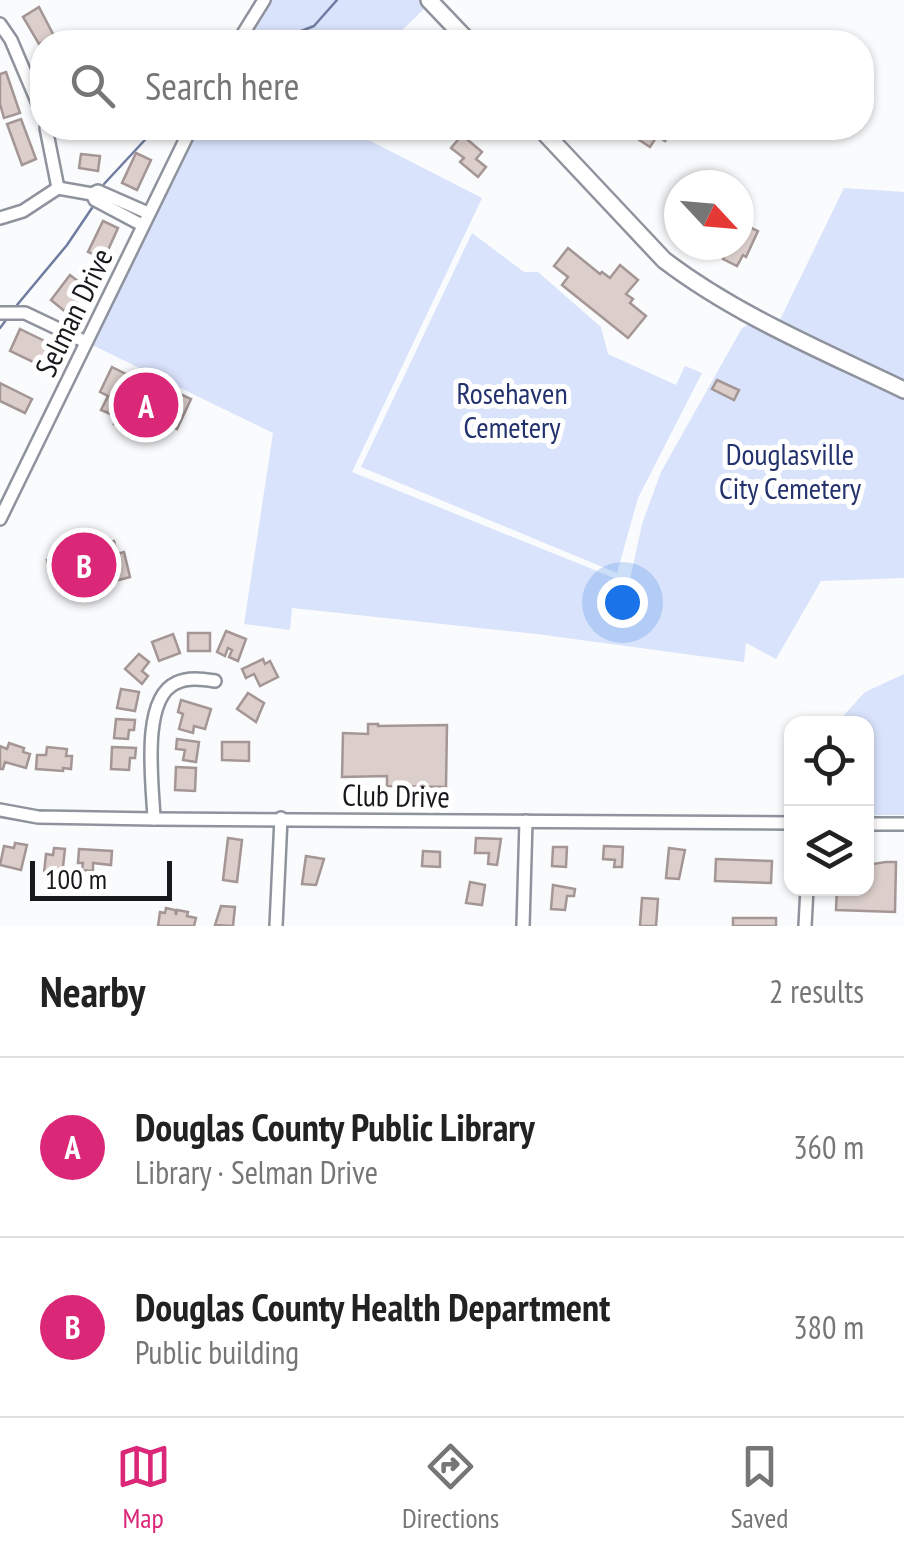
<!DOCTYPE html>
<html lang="en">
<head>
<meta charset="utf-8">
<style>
	body { margin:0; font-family:"PT Sans Narrow",sans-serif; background:#f2f2f2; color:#222 }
	.controls { position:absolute; right:30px; bottom:30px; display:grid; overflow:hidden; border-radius:20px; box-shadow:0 2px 8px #0004 }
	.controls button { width:90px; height:90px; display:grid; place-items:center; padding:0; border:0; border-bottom:2px solid #e0e0e0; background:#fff; color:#222; font:50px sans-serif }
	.compass { position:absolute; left:664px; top:170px; width:90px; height:90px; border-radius:50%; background:#fff; box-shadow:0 2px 8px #0004; rotate:116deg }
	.scale { position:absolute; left:30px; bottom:25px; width:142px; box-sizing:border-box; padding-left:10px; border:5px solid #18191d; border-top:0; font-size:28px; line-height:35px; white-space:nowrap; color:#18191d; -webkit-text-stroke:8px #fff; paint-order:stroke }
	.you { position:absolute; left:622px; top:602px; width:35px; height:35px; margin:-25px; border:8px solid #fff; border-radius:50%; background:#1a73e8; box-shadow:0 0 0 15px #1a73e833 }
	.badge { display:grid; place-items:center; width:65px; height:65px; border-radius:50%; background:#db2777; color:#fff; font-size:32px; font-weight:700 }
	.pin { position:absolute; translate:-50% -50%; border:5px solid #fff; box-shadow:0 2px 10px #0006 }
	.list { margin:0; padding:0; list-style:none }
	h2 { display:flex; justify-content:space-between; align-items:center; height:130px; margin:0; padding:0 40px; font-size:42px }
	h2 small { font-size:32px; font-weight:400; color:#767676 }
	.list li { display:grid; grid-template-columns:65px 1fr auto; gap:30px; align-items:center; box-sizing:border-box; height:180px; padding:0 40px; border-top:2px solid #e0e0e0 }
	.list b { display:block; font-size:38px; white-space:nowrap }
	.list p { margin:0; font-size:32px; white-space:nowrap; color:#767676 }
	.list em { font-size:32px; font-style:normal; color:#767676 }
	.icon { flex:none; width:55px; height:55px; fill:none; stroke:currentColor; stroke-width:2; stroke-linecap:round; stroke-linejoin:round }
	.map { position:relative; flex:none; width:904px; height:926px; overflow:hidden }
	.search { position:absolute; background:#fff; box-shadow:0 2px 8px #0004; left:30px; right:30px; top:30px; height:110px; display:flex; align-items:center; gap:25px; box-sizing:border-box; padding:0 35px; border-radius:40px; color:#767676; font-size:38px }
	.sheet { height:490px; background:#fff }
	nav { display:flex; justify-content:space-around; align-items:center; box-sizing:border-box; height:140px; border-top:2px solid #e0e0e0; background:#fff; font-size:28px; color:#767676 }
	nav a { display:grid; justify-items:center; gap:5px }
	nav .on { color:#db2777 }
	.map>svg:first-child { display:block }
	.green { fill:#d9e3fb }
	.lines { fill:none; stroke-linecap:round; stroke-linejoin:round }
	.stream { stroke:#707ca0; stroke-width:2.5 }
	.building { fill:#dbcecb; stroke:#a39694; stroke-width:2.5 }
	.street-casing { stroke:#8f939d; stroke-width:16 }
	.secondary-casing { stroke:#8f939d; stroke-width:20 }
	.street { stroke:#fff; stroke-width:11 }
	.secondary { stroke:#fff; stroke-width:15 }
	.labels { text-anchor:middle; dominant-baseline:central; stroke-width:10; stroke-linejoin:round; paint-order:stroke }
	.street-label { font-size:30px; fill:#18191d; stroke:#fff }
	.park-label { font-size:30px; fill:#23326d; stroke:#fff }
</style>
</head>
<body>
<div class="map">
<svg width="904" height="926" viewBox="0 0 904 926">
	<rect width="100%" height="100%" fill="#fafbfd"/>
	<g class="green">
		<polygon points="264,0 429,0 431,2 390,42 238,42"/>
		<polygon points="192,128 345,128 482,198 352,472 629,584 642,524 661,472 742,328 750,324 773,334 844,188 904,192 904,578 821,581 776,659 746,643 744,662 537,634 292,608 290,630 244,624 273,433 86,342"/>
		<polygon points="472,233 524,272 538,272 601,327 608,354 676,385 685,366 702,373 638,498 617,573 361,467"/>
		<polygon points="904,674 904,815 867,815 866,724 837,723 865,692"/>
	</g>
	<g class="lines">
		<g class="stream">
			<polyline points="273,42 314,26 337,0"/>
			<polyline points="104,184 156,128"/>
			<polyline points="17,305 67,245 94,205"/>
			<polyline points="0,328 6,320"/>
		</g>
	</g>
	<g class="building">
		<polygon points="39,7 54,36 39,44 23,17"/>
		<polygon points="6,72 20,113 4,118 0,104 0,74"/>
		<polygon points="21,119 36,159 22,165 7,124"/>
		<polygon points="634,128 669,128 672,130 665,141 657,136 650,147 630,134"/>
		<polygon points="462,135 482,152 476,159 486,167 478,177 460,162 464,158 451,148"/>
		<polygon points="136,153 151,160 137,190 122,183"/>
		<polygon points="81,154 100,156 98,171 79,168"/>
		<polygon points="103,221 118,228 104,259 88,252"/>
		<polygon points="743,224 758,231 746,257 743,255 737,266 723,259 730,245 739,245 739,231"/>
		<polygon points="568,248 600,274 602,272 610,278 620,265 638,280 626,294 633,299 630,303 646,316 628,338 562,285 568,277 554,266"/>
		<polygon points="70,275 88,289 68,314 51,300"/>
		<polygon points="20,329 59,348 48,369 10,351"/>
		<polygon points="112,367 136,379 138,374 191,399 177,429 167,424 164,431 154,426 147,440 114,424 118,417 101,410 108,396 100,392"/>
		<polygon points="717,380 739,390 734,400 712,389"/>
		<polygon points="0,383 32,399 25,413 0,401"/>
		<polygon points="80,541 82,549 114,541 117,554 124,552 130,577 77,591 72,572 51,577 47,560 75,553 72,543"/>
		<polygon points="226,631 246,639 238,661 229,657 232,650 228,648 225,656 217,652"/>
		<rect x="188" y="633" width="22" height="18"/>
		<polygon points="173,634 180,653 159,661 152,642"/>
		<polygon points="139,654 149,662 142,671 148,676 142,684 125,669"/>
		<polygon points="263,659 265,664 270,661 278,677 260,686 254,674 246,678 242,669"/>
		<polygon points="121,689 139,692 135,711 117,708"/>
		<polygon points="248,693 264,703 256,722 237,709"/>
		<polygon points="181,700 211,709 205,729 194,726 193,733 179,729 183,714 178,712"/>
		<polygon points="116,719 135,720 134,730 129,730 128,739 114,738"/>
		<polygon points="368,724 378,724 378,726 447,725 446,787 387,786 387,776 342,777 343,733 368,734"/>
		<polygon points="177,739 199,742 196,762 183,760 185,750 176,749"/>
		<polygon points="222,742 249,742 249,761 222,760"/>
		<polygon points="9,743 24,748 23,752 30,754 26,768 5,762 3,769 0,769 0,746 7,749"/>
		<polygon points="47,747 67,749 66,756 72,756 71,769 63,768 63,771 36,769 37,755 46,755"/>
		<polygon points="112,747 136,748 135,758 130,758 129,770 111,769"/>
		<polygon points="176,767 196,768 195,791 175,790"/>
		<polygon points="228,838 242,840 237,882 223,880"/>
		<polygon points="476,838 501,839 497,865 488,864 489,853 475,853"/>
		<polygon points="15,843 27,845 21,870 0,865 4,846 14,848"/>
		<polygon points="604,846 623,847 622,867 614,867 615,860 603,859"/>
		<polygon points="553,847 567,847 566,867 552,866"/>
		<polygon points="54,848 65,849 62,875 44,873 46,854 53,855"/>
		<polygon points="669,848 685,850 679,879 666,878"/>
		<polygon points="79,849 112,851 111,865 93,863 93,871 82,870 83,863 78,863"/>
		<polygon points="423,851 440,852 440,867 422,866"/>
		<polygon points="306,856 324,859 316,885 302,884"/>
		<polygon points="716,859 772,861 771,883 715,881"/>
		<polygon points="886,862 896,862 895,912 836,910 837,888 866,888 866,865"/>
		<polygon points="470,882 485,885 482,905 466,903"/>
		<polygon points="553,885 575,889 574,896 567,896 565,910 551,909"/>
		<polygon points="642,898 658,899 656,926 640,926"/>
		<polygon points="221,906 235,907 233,926 215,925"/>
		<polygon points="166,908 175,910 176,915 177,910 188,912 187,916 196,918 194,926 158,926 160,912 165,913"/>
		<rect x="733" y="918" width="43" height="8"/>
	</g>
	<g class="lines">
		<g class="street-casing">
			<g id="street">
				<polyline points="0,24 11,40 42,113"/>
				<polyline points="238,42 264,0"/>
				<polyline points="46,128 58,188"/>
				<polyline points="58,188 92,194 98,191 148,213"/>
				<polyline points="92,194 95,200 142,225"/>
				<polyline points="0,218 23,211 58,188"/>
				<polyline points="0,313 25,313 86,342"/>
				<polyline points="0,519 191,128"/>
				<polyline points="0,810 38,817 154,819 792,823"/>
				<path d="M154 819C153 787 140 699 176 683 188 677 202 679 215 681"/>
				<polyline points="866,824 904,824"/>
				<polyline points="276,926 281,818"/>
				<polyline points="523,926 526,821"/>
				<polyline points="805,926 807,888"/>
			</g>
		</g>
		<g class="secondary-casing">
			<g id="secondary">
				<polyline points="429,0 469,42"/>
				<path d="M540 128 664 260C736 315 823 351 904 390"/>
			</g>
		</g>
		<use href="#street" class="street"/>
		<use href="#secondary" class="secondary"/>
	</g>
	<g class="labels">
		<g class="street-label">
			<text transform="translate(73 312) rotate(-64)">Selman Drive</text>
			<text transform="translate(396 795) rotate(1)">Club Drive</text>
		</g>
		<g class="park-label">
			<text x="512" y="392">Rosehaven<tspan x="512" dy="34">Cemetery</tspan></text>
			<text x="790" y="453">Douglasville<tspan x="790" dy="34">City Cemetery</tspan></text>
		</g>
	</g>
</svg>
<div class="controls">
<button><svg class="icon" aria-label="locate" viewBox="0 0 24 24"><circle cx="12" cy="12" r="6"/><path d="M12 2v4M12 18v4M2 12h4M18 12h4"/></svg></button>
<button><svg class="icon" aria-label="layers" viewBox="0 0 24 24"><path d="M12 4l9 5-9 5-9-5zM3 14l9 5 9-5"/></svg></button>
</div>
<svg class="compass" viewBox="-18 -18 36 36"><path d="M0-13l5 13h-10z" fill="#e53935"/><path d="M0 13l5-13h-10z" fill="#767676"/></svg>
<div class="scale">100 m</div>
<div class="you"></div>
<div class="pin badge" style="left:146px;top:405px">A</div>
<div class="pin badge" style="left:84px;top:565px">B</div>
<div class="search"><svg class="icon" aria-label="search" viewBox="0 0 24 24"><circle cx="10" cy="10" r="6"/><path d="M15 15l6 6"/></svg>Search here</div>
</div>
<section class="sheet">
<h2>Nearby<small>2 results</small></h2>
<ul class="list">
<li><span class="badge">A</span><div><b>Douglas County Public Library</b><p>Library · Selman Drive</p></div><em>360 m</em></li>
<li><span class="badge">B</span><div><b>Douglas County Health Department</b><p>Public building</p></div><em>380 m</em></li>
</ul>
</section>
<nav>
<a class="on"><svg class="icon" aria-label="map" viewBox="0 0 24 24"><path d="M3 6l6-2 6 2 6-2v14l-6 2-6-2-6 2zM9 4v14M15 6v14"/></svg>Map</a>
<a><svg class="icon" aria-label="directions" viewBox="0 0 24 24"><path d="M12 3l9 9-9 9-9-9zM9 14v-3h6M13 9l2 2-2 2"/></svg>Directions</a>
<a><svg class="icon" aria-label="saved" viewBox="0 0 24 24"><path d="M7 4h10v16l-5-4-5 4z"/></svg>Saved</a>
</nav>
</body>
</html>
